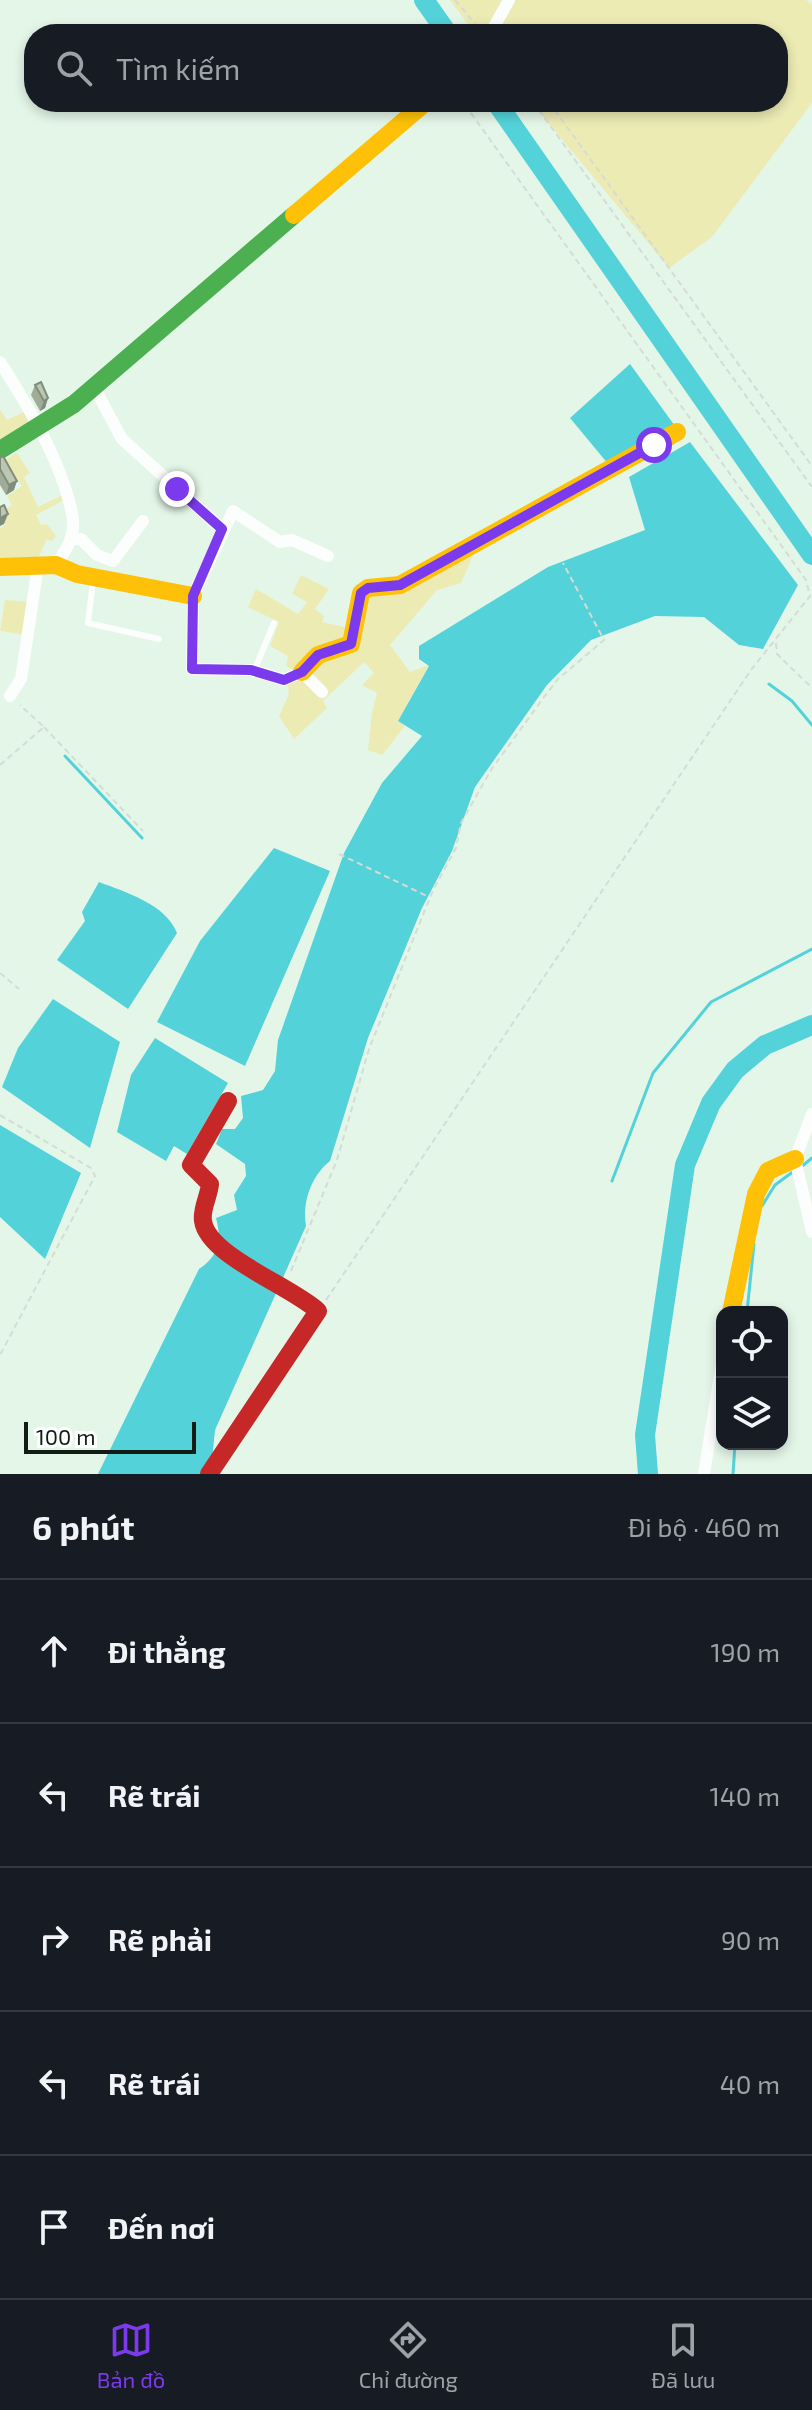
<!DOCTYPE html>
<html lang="vi">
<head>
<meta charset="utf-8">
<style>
	body { margin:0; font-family:"Exo 2",sans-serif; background:#242831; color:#f1f3f6 }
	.controls { position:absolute; right:24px; bottom:24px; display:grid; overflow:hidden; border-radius:16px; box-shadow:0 4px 12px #0003 }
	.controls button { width:72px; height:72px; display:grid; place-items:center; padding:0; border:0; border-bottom:2px solid #363941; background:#171b24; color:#f1f3f6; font:40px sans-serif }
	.scale { position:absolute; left:24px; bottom:20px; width:172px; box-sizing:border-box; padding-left:8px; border:4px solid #111d14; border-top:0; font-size:22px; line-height:28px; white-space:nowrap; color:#111d14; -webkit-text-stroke:6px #fff; paint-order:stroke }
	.stop { position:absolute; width:24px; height:24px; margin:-18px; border:6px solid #7c3aed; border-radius:50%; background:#fff }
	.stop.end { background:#7c3aed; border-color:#fff; box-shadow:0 2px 8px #0008 }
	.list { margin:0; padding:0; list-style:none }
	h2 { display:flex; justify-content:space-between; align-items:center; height:104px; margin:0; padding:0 32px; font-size:34px }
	h2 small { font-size:26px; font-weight:400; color:#9ea1a6 }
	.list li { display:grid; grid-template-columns:52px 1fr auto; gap:24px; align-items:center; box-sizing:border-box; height:144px; padding:0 32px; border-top:2px solid #363941 }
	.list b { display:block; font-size:30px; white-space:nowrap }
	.list em { font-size:26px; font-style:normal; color:#9ea1a6 }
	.icon { flex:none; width:44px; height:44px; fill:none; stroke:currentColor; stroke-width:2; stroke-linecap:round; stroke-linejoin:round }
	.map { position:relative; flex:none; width:812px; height:1474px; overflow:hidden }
	.search { position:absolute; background:#171b24; box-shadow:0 4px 12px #0003; left:24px; right:24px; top:24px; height:88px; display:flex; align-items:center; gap:20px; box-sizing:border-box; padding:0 28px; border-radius:32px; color:#9ea1a6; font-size:30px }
	.sheet { height:824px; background:#171b24 }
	nav { display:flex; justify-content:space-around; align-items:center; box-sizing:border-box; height:112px; border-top:2px solid #363941; background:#171b24; font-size:22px; color:#9ea1a6 }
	nav a { display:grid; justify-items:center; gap:4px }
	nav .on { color:#7c3aed }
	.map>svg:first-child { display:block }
	.green { fill:#ecebb4 }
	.water { fill:#54d2d9 }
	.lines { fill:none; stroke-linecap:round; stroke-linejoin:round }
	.stream { stroke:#54d2d9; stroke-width:3 }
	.river { stroke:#54d2d9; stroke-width:20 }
	.path { stroke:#d5dbd6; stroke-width:2; stroke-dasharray:6 4; stroke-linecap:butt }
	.lane { stroke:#fbfefc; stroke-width:6 }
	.street { stroke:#fbfefc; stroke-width:12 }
	.fast { stroke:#4caf50; stroke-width:18 }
	.slow { stroke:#ffc107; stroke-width:18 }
	.jam { stroke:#c62828; stroke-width:18 }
	.wall { fill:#a0ac98 }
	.shaded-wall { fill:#828c7c }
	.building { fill:#bac8b1; stroke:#828c7c; stroke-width:2 }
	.route { stroke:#7c3aed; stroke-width:10 }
</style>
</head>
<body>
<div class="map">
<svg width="812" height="1474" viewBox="0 0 812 1474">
	<rect width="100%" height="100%" fill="#e4f6e8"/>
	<g class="green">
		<polygon points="450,0 806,0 812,4 812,103 712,237 669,268 531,102 778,102 778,34 475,34"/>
		<polygon points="0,410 7,420 26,411 31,423 0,446"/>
		<polygon points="17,453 30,473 24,477 38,507 63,495 64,500 36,515 41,525 47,524 56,536 52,541 47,539 38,558 0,558 0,528 5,525 1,513 12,505 7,496 22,486 17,478 11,482 0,463"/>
		<polygon points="477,546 461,583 437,590 390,645 410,672 429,665 398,721 405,726 382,755 368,750 372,712 377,693 362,685 374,673 364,662 323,701 327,708 294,739 279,716 289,694 287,682 297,672 286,666 288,656 270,646 279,622 248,607 256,589 298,614 307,602 292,594 301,575 329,589 315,609 324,616 322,622 357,630 363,595"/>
		<polygon points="5,600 30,602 26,635 0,631"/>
	</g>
	<g class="water">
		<polygon points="630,364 675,426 609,465 570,418"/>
		<path d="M690 442 798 585 763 649 739 645 704 617 655 616 591 640 547 685 475 787 452 851 422 908 368 1038 330 1161C311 1176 302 1203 306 1226L215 1430 212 1460 202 1474H98L199 1269C219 1256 222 1240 216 1218L237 1210 234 1195 246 1176 245 1164 216 1144 222 1129H235L243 1118 241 1096 263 1090 275 1071 278 1040 344 853 382 783 422 736 398 721 429 666 419 659V646L548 567 645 530 629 477Z"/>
		<polygon points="274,848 330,871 245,1066 157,1022 200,941"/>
		<path d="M99 882C125 892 166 904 177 933L128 1009 57 960 85 921 82 912Z"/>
		<polygon points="53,999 120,1042 90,1148 2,1087 18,1048"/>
		<polygon points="155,1038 228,1083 187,1154 174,1146 166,1161 117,1132 131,1075"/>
		<polygon points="0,1125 81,1173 45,1259 0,1217"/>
	</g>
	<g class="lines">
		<g class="stream">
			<polyline points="769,684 792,701 812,725"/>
			<polyline points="65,756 142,838"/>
			<polyline points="801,1167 812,1158"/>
			<polyline points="612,1181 653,1073 711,1002 812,949"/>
			<polyline points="762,1206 775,1185 794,1171"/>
			<polyline points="747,1312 754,1244"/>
			<polyline points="733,1474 735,1444"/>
		</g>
		<g class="river">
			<polyline points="424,0 448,34"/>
			<polyline points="496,102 812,555"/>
			<polyline points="648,1474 645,1435 685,1165 711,1103 735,1070 765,1045 812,1025"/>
		</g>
		<g class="path">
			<polyline points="455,0 480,30"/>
			<polyline points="533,102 812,487"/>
			<polyline points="549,102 812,466"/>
			<polyline points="776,643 777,654 812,688"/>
			<polyline points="44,727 143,831"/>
			<polyline points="0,765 44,727 20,705"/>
			<polyline points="339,854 429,897"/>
			<polyline points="0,973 19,989"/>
			<polyline points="0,1115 91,1168 95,1176 0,1355"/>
			<polyline points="291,1271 337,1160 369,1049 433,890 456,848 461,823 491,770 544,697 558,679 604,640 563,563"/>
			<polyline points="326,1300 751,670 810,596 806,580 463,102"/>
		</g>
		<g class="lane">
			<polyline points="93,581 88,623 159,639"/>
			<polyline points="254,671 274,623"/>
		</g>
		<g class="street">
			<polyline points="490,34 509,0"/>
			<path d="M0 362C29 407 64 466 73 519 75 538 65 551 56 565"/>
			<polyline points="94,387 122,439 222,529"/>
			<polyline points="71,539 81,539 97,555 113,561 143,521"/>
			<polyline points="322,692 302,672 284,680 251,670 192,669 193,596 233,511 280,542 292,540 328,556"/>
			<polyline points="10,696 21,679 38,566"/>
			<polyline points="812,1114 795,1159 812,1232"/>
			<polyline points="704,1474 722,1362"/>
		</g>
		<polyline class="fast" points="0,450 74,404 294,215"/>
		<g class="slow">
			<polyline points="294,215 426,102"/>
			<polyline points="0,567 56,565 77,574 193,596"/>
			<polyline points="302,672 318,655 351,644 361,593 368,588 400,585 677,432"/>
			<polyline points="731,1312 756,1194 768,1171 795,1159"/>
		</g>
		<path class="jam" d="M209 1474 318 1311C291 1286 208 1256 203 1221 201 1209 209 1196 210 1184L191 1165 228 1101"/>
	</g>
	<g class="wall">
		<polygon points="35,385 48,398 45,408 40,411 31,395"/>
		<polygon points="0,458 14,490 6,495 0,485"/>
	</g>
	<g class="shaded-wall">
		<polygon points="48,398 45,408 40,411 44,401"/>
		<polygon points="17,481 14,490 6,495 9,485"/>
		<polygon points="8,514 4,524 0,526 0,518"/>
	</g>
	<g class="building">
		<polygon points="41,382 48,398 44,401 35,385"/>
		<polygon points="3,456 17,481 9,485 0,469 0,458"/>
		<polygon points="4,505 8,514 0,518 0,507"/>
	</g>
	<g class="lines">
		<polyline class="route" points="177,489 222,529 193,596 192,669 251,670 284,680 302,672 318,655 351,644 361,593 368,588 400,585 654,445"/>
	</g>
</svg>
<div class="controls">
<button><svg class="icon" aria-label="locate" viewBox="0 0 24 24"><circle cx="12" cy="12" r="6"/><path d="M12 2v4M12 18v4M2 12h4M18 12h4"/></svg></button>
<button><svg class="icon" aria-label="layers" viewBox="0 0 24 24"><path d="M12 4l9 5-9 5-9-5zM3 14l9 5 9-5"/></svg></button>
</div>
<div class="scale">100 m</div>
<div class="stop" style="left:654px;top:445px"></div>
<div class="stop end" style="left:177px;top:489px"></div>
<div class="search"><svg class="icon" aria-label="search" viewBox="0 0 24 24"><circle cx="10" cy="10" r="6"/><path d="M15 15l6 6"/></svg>Tìm kiếm</div>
</div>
<section class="sheet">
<h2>6 phút<small>Đi bộ · 460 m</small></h2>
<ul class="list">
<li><svg class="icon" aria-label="ahead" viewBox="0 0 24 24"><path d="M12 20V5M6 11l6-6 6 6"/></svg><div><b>Đi thẳng</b></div><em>190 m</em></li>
<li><svg class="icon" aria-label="left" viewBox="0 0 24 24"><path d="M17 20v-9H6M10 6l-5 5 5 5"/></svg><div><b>Rẽ trái</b></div><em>140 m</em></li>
<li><svg class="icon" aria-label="right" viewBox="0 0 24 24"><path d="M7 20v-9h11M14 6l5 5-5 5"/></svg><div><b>Rẽ phải</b></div><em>90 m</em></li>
<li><svg class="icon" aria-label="left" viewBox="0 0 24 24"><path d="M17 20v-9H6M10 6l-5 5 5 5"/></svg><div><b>Rẽ trái</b></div><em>40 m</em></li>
<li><svg class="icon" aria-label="arrive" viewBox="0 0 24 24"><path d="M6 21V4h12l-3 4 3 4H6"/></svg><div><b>Đến nơi</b></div></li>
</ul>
</section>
<nav>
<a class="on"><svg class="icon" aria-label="map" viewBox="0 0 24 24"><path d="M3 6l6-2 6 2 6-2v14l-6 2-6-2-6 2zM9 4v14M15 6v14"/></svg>Bản đồ</a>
<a><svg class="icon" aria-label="directions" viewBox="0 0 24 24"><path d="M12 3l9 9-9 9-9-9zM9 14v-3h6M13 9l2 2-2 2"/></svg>Chỉ đường</a>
<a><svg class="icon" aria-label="saved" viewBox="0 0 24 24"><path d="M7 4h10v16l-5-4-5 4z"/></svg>Đã lưu</a>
</nav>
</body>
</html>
